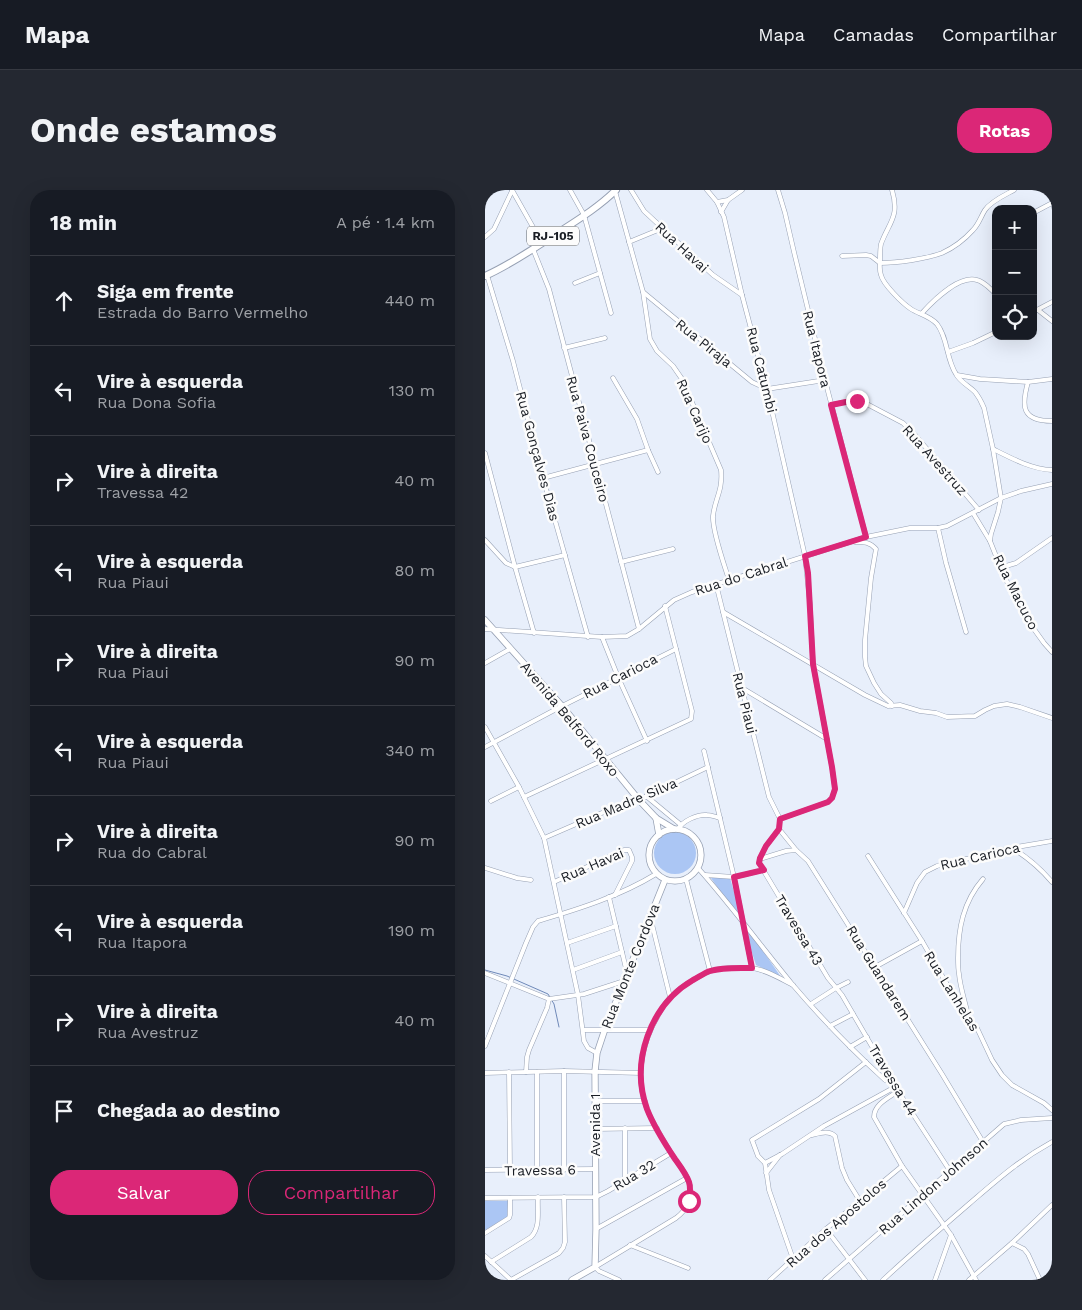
<!DOCTYPE html>
<html lang="pt">
<head>
<meta charset="utf-8">
<style>
	body { margin:0; font-family:"Work Sans",sans-serif; background:#242831; color:#f1f3f6 }
	.controls { position:absolute; right:15px; top:15px; display:grid; overflow:hidden; border-radius:10px; box-shadow:0 5px 20px #0002 }
	.controls button { width:45px; height:45px; display:grid; place-items:center; padding:0; border:0; border-bottom:1px solid #363941; background:#171b24; color:#f1f3f6; font:25px sans-serif }
	.stop { position:absolute; width:15px; height:15px; margin:-11px; border:4px solid #db2777; border-radius:50%; background:#fff }
	.stop.end { background:#db2777; border-color:#fff; box-shadow:0 1px 5px #0008 }
	.list { margin:0; padding:0; list-style:none }
	h2 { display:flex; justify-content:space-between; align-items:center; height:65px; margin:0; padding:0 20px; font-size:21px }
	h2 small { font-size:16px; font-weight:400; color:#9ea1a6 }
	.list li { display:grid; grid-template-columns:32px 1fr auto; gap:15px; align-items:center; box-sizing:border-box; height:90px; padding:0 20px; border-top:1px solid #363941 }
	.list b { display:block; font-size:19px; white-space:nowrap }
	.list p { margin:0; font-size:16px; white-space:nowrap; color:#9ea1a6 }
	.list em { font-size:16px; font-style:normal; color:#9ea1a6 }
	.actions { display:flex; gap:10px; padding:15px 20px }
	.actions a { flex:1; padding:11px 0; border:1px solid #db2777; border-radius:20px; text-align:center; font-size:18px; color:#db2777 }
	.actions .main { background:#db2777; color:#fff }
	.icon { flex:none; width:28px; height:28px; fill:none; stroke:currentColor; stroke-width:2; stroke-linecap:round; stroke-linejoin:round }
	.map { position:relative; flex:none; width:567px; height:1090px; overflow:hidden; border-radius:20px }
	header { display:flex; align-items:center; gap:30px; box-sizing:border-box; height:70px; padding:0 25px; background:#171b24; border-bottom:1px solid #363941 }
	header strong { font-size:24px }
	nav { display:flex; gap:28px; margin-inline-start:auto; font-size:18px }
	.intro { display:flex; align-items:center; justify-content:space-between; box-sizing:border-box; height:120px; padding:0 30px }
	h1 { margin:0; font-size:35px }
	.button { padding:12px 22px; border-radius:20px; background:#db2777; color:#fff; font-size:18px; font-weight:700 }
	main { display:flex; gap:30px; padding:0 30px }
	aside { flex:1; background:#171b24; border-radius:20px; box-shadow:0 5px 20px #0002 }
	.map>svg:first-child { display:block }
	.green { fill:#abc6f4 }
	.lines { fill:none; stroke-linecap:round; stroke-linejoin:round }
	.stream { stroke:#6f89b8; stroke-width:1 }
	.street-casing { stroke:#96a0b3; stroke-width:5 }
	.secondary-casing { stroke:#96a0b3; stroke-width:7 }
	.primary-casing { stroke:#96a0b3; stroke-width:8 }
	.street { stroke:#fff; stroke-width:4 }
	.secondary { stroke:#fff; stroke-width:5.5 }
	.primary { stroke:#fff; stroke-width:6 }
	.route { stroke:#db2777; stroke-width:6 }
	.labels { text-anchor:middle; dominant-baseline:central; stroke-width:5; stroke-linejoin:round; paint-order:stroke }
	.shield { fill:#fcfcfc; stroke:#5d6065; stroke-width:1 }
	.shield-label { font-size:12px; font-weight:bold; fill:#191d24 }
	.street-label { font-size:14px; fill:#191d24; stroke:#fcfcfc }
</style>
</head>
<body>
<header>
<strong>Mapa</strong>
<nav><a>Mapa</a><a>Camadas</a><a>Compartilhar</a></nav>
</header>
<div class="intro"><h1>Onde estamos</h1><a class="button">Rotas</a></div>
<main>
<aside>
<h2>18 min<small>A pé · 1.4 km</small></h2>
<ul class="list">
<li><svg class="icon" aria-label="ahead" viewBox="0 0 24 24"><path d="M12 20V5M6 11l6-6 6 6"/></svg><div><b>Siga em frente</b><p>Estrada do Barro Vermelho</p></div><em>440 m</em></li>
<li><svg class="icon" aria-label="left" viewBox="0 0 24 24"><path d="M17 20v-9H6M10 6l-5 5 5 5"/></svg><div><b>Vire à esquerda</b><p>Rua Dona Sofia</p></div><em>130 m</em></li>
<li><svg class="icon" aria-label="right" viewBox="0 0 24 24"><path d="M7 20v-9h11M14 6l5 5-5 5"/></svg><div><b>Vire à direita</b><p>Travessa 42</p></div><em>40 m</em></li>
<li><svg class="icon" aria-label="left" viewBox="0 0 24 24"><path d="M17 20v-9H6M10 6l-5 5 5 5"/></svg><div><b>Vire à esquerda</b><p>Rua Piaui</p></div><em>80 m</em></li>
<li><svg class="icon" aria-label="right" viewBox="0 0 24 24"><path d="M7 20v-9h11M14 6l5 5-5 5"/></svg><div><b>Vire à direita</b><p>Rua Piaui</p></div><em>90 m</em></li>
<li><svg class="icon" aria-label="left" viewBox="0 0 24 24"><path d="M17 20v-9H6M10 6l-5 5 5 5"/></svg><div><b>Vire à esquerda</b><p>Rua Piaui</p></div><em>340 m</em></li>
<li><svg class="icon" aria-label="right" viewBox="0 0 24 24"><path d="M7 20v-9h11M14 6l5 5-5 5"/></svg><div><b>Vire à direita</b><p>Rua do Cabral</p></div><em>90 m</em></li>
<li><svg class="icon" aria-label="left" viewBox="0 0 24 24"><path d="M17 20v-9H6M10 6l-5 5 5 5"/></svg><div><b>Vire à esquerda</b><p>Rua Itapora</p></div><em>190 m</em></li>
<li><svg class="icon" aria-label="right" viewBox="0 0 24 24"><path d="M7 20v-9h11M14 6l5 5-5 5"/></svg><div><b>Vire à direita</b><p>Rua Avestruz</p></div><em>40 m</em></li>
<li><svg class="icon" aria-label="arrive" viewBox="0 0 24 24"><path d="M6 21V4h12l-3 4 3 4H6"/></svg><div><b>Chegada ao destino</b></div></li>
</ul>
<div class="actions"><a class="main">Salvar</a><a>Compartilhar</a></div>
</aside>
<div class="map">
<svg width="567" height="1090" viewBox="0 0 567 1090">
	<rect width="100%" height="100%" fill="#e8effb"/>
	<g class="green">
		<circle cx="190" cy="663" r="21"/>
		<polygon points="226,688 245,688 258,732 296,787 271,775 257,732"/>
		<polygon points="0,1011 23,1011 22,1027 0,1040"/>
	</g>
	<g class="lines">
		<polyline class="stream" points="0,780 22,786 63,804 69,814 74,837"/>
		<g class="street-casing">
			<g id="street">
				<polyline points="27,0 57,53"/>
				<polyline points="85,0 99,25 126,123"/>
				<polyline points="146,0 159,21 228,85 257,105"/>
				<polyline points="222,0 232,12 239,27 257,105 282,199 320,366 325,414 328,474 347,577 350,599 347,608 343,612 295,629 294,639 281,656 275,668"/>
				<polyline points="293,0 300,23 309,62 340,190 381,347"/>
				<path d="M407 0C415 27 404 32 396 54 395 59 395 65 395 70 395 74 394 80 396 85 398 94 417 113 426 119 434 124 445 126 452 134 463 148 461 169 471 184 475 192 484 196 490 202 494 207 497 213 499 218L508 259 516 308 513 322 506 344 505 351 519 386 541 428 559 453 567 462"/>
				<path d="M130 1 158 102 165 149 172 161 188 176 197 189 236 280C238 301 230 308 228 326 227 341 239 374 244 390"/>
				<polyline points="232,12 243,10 257,0"/>
				<polyline points="236,22 243,10"/>
				<polyline points="548,23 567,13"/>
				<polyline points="0,47 9,39 27,1"/>
				<polyline points="144,52 178,38"/>
				<polyline points="48,59 64,99 154,439"/>
				<path d="M357 66 381 65 386 66 395 73C412 73 441 69 457 63 468 58 480 49 488 40 494 34 496 26 500 20 506 11 520 5 529 0"/>
				<polyline points="2,85 28,171 58,288 103,447"/>
				<polyline points="90,93 115,83"/>
				<polyline points="158,102 267,192 282,199 340,190"/>
				<polyline points="553,120 567,131"/>
				<polyline points="548,122 567,112"/>
				<path d="M437 123C448 111 474 85 492 90 500 92 505 99 511 104"/>
				<polyline points="79,158 120,148"/>
				<polyline points="463,162 488,153 511,142"/>
				<polyline points="472,185 495,189 543,192 567,189"/>
				<polyline points="128,188 152,229 163,260 173,282"/>
				<path d="M543 192C536 217 537 231 567 231"/>
				<polyline points="346,215 365,211 373,211 380,213 418,233 431,246 494,320"/>
				<path d="M508 259C526 268 546 279 567 280"/>
				<polyline points="0,263 30,377 49,443"/>
				<polyline points="58,288 163,260"/>
				<polyline points="488,323 505,351"/>
				<polyline points="453,338 461,373 481,442"/>
				<polyline points="0,350 21,373 30,377 80,365"/>
				<path d="M370 352C379 352 385 352 391 359L386 388 380 450V467L381 476 389 493 396 504 406 513 407 516"/>
				<polyline points="136,372 188,359"/>
				<polyline points="514,374 521,376 531,373 567,348"/>
				<polyline points="231,394 284,607 295,629"/>
				<polyline points="238,422 380,505 403,516 415,515 435,521 451,523 462,527 490,526 500,520 509,516 522,514 535,517 567,528"/>
				<polyline points="0,439 117,447 142,446 154,439 189,410 207,402 381,347 425,338 453,338 462,336 516,308 536,301 567,294"/>
				<polyline points="117,447 133,487 162,551"/>
				<polyline points="0,473 25,459"/>
				<polyline points="257,498 342,549"/>
				<polyline points="0,537 34,597 59,648 93,805 99,851 103,858 112,863"/>
				<polyline points="0,557 77,516 191,459"/>
				<polyline points="219,561 249,687 267,778"/>
				<polyline points="161,606 196,635"/>
				<polyline points="39,607 206,529 207,521 180,416"/>
				<polyline points="6,611 34,597"/>
				<path d="M193 639C198 631 212 624 222 625 226 625 231 627 235 628"/>
				<polyline points="294,639 311,660"/>
				<polyline points="59,648 126,619 154,610 223,577"/>
				<path d="M527 658C542 667 555 678 567 692"/>
				<polyline points="383,666 437,751 475,817 492,838 507,870 517,885 527,895 559,913 567,920"/>
				<polyline points="0,678 32,688 46,690"/>
				<path d="M213 678C246 715 275 755 307 794 336 828 367 860 400 890H407"/>
				<polyline points="220,685 249,687 279,680"/>
				<polyline points="201,689 225,781"/>
				<polyline points="69,692 139,660 144,660 147,667 147,671 130,705"/>
				<polyline points="124,707 142,783"/>
				<polyline points="419,723 432,693 440,682 452,676 461,673 496,666 526,658 567,651"/>
				<polyline points="165,726 185,807"/>
				<polyline points="82,753 131,736"/>
				<polyline points="390,777 437,751"/>
				<polyline points="88,780 137,762"/>
				<polyline points="0,783 64,809 99,804 139,791"/>
				<polyline points="326,814 351,798 363,792"/>
				<path d="M483 825C480 811 475 797 474 784 473 779 473 773 473 768 473 739 478 712 498 689"/>
				<polyline points="345,836 368,824"/>
				<polyline points="99,840 165,840"/>
				<path d="M0 856 41 753 48 737 53 731C94 719 135 706 171 684"/>
				<polyline points="365,857 382,847"/>
				<polyline points="79,881 79,980"/>
				<polyline points="24,882 25,980"/>
				<polyline points="41,882 42,867 44,860 62,818 64,809"/>
				<polyline points="52,882 52,980"/>
				<polyline points="0,883 79,881 156,883"/>
				<path d="M413 901C404 908 389 914 389 927L417 976 466 1045 491 1090"/>
				<polyline points="111,911 160,911"/>
				<polyline points="111,939 172,938"/>
				<path d="M327 945C335 943 344 940 350 946L357 978 362 990 375 1011"/>
				<polyline points="280,973 297,964 339,936 410,897"/>
				<polyline points="0,980 111,979"/>
				<polyline points="465,981 413,901 357,805 343,788 274,673 275,669 301,661 311,660 323,671 457,884 498,952"/>
				<polyline points="281,983 295,965"/>
				<polyline points="140,990 140,938"/>
				<polyline points="0,1008 111,1007 123,1001 186,963"/>
				<polyline points="111,1039 202,988"/>
				<polyline points="341,1039 380,1090"/>
				<polyline points="0,1043 24,1028 25,1025 25,1008"/>
				<polyline points="527,1053 539,1059 543,1064 555,1090"/>
				<polyline points="145,1055 203,1078"/>
				<polyline points="0,1066 26,1090"/>
				<polyline points="308,1069 284,1000 280,973 273,966 267,950 334,909 381,872"/>
				<path d="M6 1072 46 1047C56 1037 52 1020 53 1007"/>
				<polyline points="26,1090 74,1063 78,1058 80,1052 79,1007"/>
				<path d="M134 1090 114 1081 110 1077 191 1028C203 1019 209 1006 204 992 201 982 193 974 188 966 180 953 172 940 165 926 149 893 155 855 174 824 177 818 181 811 187 806 196 796 209 789 221 783 228 779 236 779 243 778 251 778 259 777 266 778 280 779 296 789 308 795"/>
				<polyline points="285,1090 341,1039 417,976"/>
				<polyline points="340,1090 519,934 536,930 567,928"/>
				<path d="M398 1090C426 1064 455 1039 484 1014 512 990 534 970 567 952"/>
				<polyline points="450,1090 466,1045"/>
				<polyline points="484,1090 527,1053 567,1015"/>
			</g>
		</g>
		<g class="secondary-casing">
			<g id="secondary">
				<polyline points="0,430 77,516 154,610 171,628 189,639"/>
				<polyline points="171,628 174,645"/>
				<circle cx="190" cy="665" r="26"/>
				<polyline points="87,1090 110,1077 111,1039 110,881 112,863 120,839 180,690"/>
			</g>
		</g>
		<g class="primary-casing">
			<path id="primary" d="M0 86C25 75 48 59 71 44 91 31 114 17 131 0"/>
		</g>
		<use href="#street" class="street"/>
		<use href="#secondary" class="secondary"/>
		<use href="#primary" class="primary"/>
	</g>
	<g class="lines">
		<path class="route" d="M204 1011C205 1004 206 998 204 992 201 984 195 976 190 969 180 954 169 937 162 919 145 872 165 815 208 790 214 787 219 783 225 781 238 777 254 778 267 778L249 687 279 680 274 673 275 668 281 656 294 639 295 629 343 612 347 608 350 599 347 577 328 474 323 383 320 366 381 347 346 215 366 211H372"/>
	</g>
	<g class="labels">
		<rect class="shield" x="42" y="36.5" width="52" height="19" rx="4"/>
		<g class="shield-label">
			<text x="68" y="46">RJ-105</text>
		</g>
		<g class="street-label">
			<text transform="translate(197 57) rotate(43)">Rua Havai</text>
			<text transform="translate(219 153) rotate(39)">Rua Piraja</text>
			<text transform="translate(332 159) rotate(76)">Rua Itapora</text>
			<text transform="translate(277 180) rotate(76)">Rua Catumbi</text>
			<text transform="translate(210 221) rotate(66)">Rua Carijo</text>
			<text transform="translate(103 249) rotate(75)">Rua Paiva Couceiro</text>
			<text transform="translate(53 266) rotate(75)">Rua Gonçalves Dias</text>
			<text transform="translate(450 270) rotate(48)">Rua Avestruz</text>
			<text transform="translate(256 386) rotate(-18)">Rua do Cabral</text>
			<text transform="translate(531 402) rotate(63)">Rua Macuco</text>
			<text transform="translate(135 486) rotate(-27)">Rua Carioca</text>
			<text transform="translate(260 513) rotate(76)">Rua Piaui</text>
			<text transform="translate(85 529) rotate(50)">Avenida Belford Roxo</text>
			<text transform="translate(141 613) rotate(-23)">Rua Madre Silva</text>
			<text transform="translate(495 666) rotate(-13)">Rua Carioca</text>
			<text transform="translate(107 675) rotate(-23)">Rua Havai</text>
			<text transform="translate(314 740) rotate(59)">Travessa 43</text>
			<text transform="translate(145 776) rotate(-68)">Rua Monte Cordova</text>
			<text transform="translate(394 783) rotate(58)">Rua Guandarem</text>
			<text transform="translate(467 801) rotate(58)">Rua Lanhelas</text>
			<text transform="translate(408 890) rotate(59)">Travessa 44</text>
			<text transform="translate(110 935) rotate(-90)">Avenida 1</text>
			<text transform="translate(55 980) rotate(-1)">Travessa 6</text>
			<text transform="translate(149 985) rotate(-31)">Rua 32</text>
			<text transform="translate(448 996) rotate(-41)">Rua Lindon Johnson</text>
			<text transform="translate(351 1033) rotate(-41)">Rua dos Apostolos</text>
		</g>
	</g>
</svg>
<div class="controls">
<button>+</button>
<button>−</button>
<button><svg class="icon" aria-label="locate" viewBox="0 0 24 24"><circle cx="12" cy="12" r="6"/><path d="M12 2v4M12 18v4M2 12h4M18 12h4"/></svg></button>
</div>
<div class="stop" style="left:204px;top:1011px"></div>
<div class="stop end" style="left:372px;top:211px"></div>
</div>
</main>
</body>
</html>
